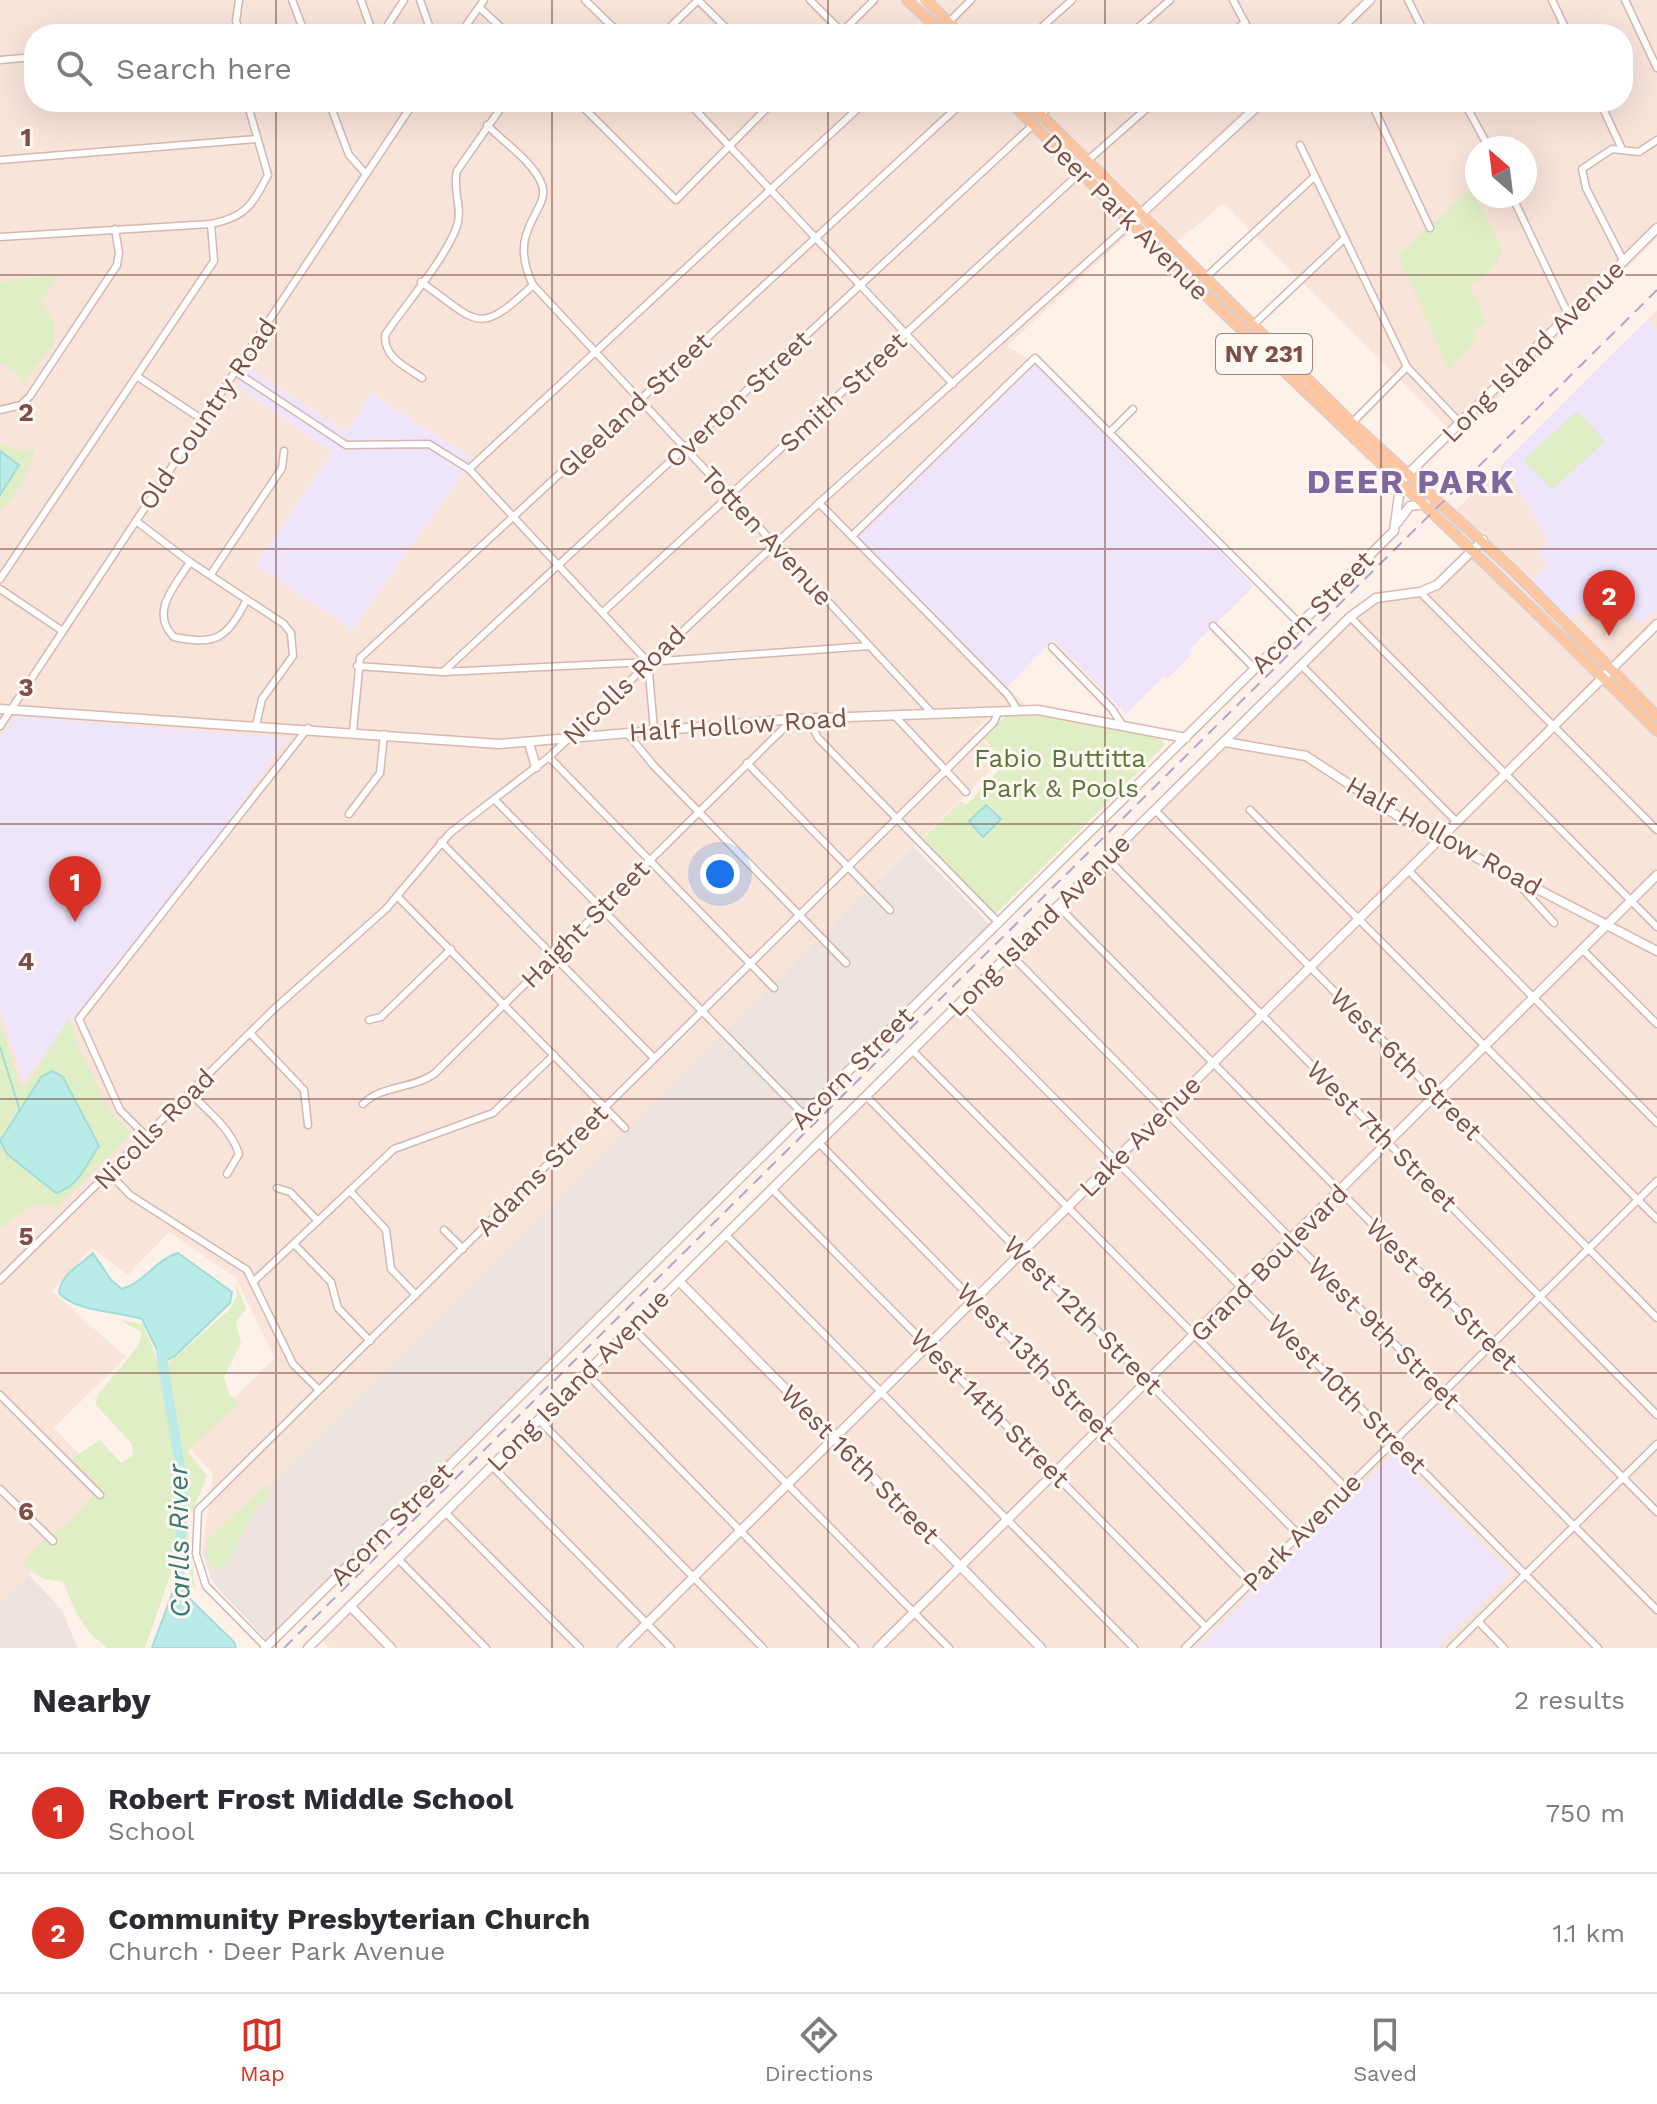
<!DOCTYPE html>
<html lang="en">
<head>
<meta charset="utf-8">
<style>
	body { margin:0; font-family:"Work Sans",sans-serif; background:#f7f7f7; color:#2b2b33 }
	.compass { position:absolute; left:1465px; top:136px; width:72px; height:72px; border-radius:50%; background:#fff; box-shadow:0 8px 32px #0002; rotate:332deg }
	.you { position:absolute; left:720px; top:874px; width:28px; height:28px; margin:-20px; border:6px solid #fff; border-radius:50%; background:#1a73e8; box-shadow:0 0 0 12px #1a73e833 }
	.badge { display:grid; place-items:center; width:52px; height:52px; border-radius:50%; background:#d93025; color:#fff; font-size:26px; font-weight:700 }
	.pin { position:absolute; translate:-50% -66px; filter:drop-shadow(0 2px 4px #0008) }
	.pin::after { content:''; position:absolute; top:42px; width:28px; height:24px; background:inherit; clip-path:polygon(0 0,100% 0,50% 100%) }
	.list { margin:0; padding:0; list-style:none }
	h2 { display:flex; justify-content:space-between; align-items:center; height:104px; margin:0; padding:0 32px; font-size:34px }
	h2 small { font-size:26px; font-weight:400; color:#7c7c81 }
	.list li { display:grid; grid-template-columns:52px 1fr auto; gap:24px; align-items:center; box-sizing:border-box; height:120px; padding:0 32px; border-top:2px solid #e1e1e2 }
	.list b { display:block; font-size:30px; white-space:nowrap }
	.list p { margin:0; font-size:26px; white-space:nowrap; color:#7c7c81 }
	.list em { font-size:26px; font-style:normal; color:#7c7c81 }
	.icon { flex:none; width:44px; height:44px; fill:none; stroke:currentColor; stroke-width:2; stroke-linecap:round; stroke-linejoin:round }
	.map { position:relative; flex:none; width:1657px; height:1648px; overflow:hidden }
	.search { position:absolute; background:#fff; box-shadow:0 8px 32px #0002; left:24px; right:24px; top:24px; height:88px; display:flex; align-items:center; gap:20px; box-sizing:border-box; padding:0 28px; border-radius:32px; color:#7c7c81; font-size:30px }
	.sheet { height:344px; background:#fff }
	nav { display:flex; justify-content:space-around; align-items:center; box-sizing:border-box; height:112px; border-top:2px solid #e1e1e2; background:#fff; font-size:22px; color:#7c7c81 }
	nav a { display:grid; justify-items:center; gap:4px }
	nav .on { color:#d93025 }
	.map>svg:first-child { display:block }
	.residential { fill:#f9e4da; fill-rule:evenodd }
	.industrial { fill:#ede3df }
	.education { fill:#eee5fb }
	.green { fill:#dfeec5 }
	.water { fill:#bbebe7; stroke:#a0ddd9; stroke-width:2 }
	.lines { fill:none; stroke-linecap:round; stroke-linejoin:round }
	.stream { stroke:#a0ddd9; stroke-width:2 }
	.river { stroke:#bbebe7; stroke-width:10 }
	.street-casing { stroke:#d5b7b0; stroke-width:9 }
	.secondary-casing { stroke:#dab8af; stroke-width:11 }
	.primary-casing { stroke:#dacecc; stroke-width:12 }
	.street { stroke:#fff; stroke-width:6 }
	.secondary { stroke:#fff; stroke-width:8 }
	.primary { stroke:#ffc69f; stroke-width:9 }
	.rail { stroke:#b1a5cb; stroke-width:2; stroke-dasharray:12 8; stroke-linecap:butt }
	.grid { fill:none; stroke:#7c5049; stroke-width:2; stroke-opacity:0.55 }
	.labels { text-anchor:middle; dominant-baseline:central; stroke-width:6; stroke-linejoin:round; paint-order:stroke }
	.shield { fill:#fff7f1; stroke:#a3827b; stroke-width:2 }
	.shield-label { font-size:24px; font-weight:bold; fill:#7c5049 }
	.street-label { font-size:26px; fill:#7c5049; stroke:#fff7f1 }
	.park-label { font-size:26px; fill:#5a773b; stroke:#fff7f1 }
	.water-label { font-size:28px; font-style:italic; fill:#387b76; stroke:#fff7f1 }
	.district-label { font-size:34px; font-weight:bold; letter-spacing:2px; fill:#7f669f; stroke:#fff7f1 }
	.grid-label { font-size:26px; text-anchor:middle; font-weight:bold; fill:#7c5049; stroke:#fff7f1; stroke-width:6; stroke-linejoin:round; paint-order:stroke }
</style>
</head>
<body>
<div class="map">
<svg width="1657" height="1648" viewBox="0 0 1657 1648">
	<rect width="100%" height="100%" fill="#fef1e9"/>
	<g class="residential">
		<polygon points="0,0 902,0 937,34 34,34 34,102 1006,102 1134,229 1007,346 1035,363 859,537 1026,706 1003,705 974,731 1002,759 202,1552 213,1474 187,1445 275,1358 236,1278 169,1232 128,1275 92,1248 52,1291 126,1357 54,1428 116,1493 0,1602"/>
		<path d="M933 0H1657V238L1458 438 1223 204 1176 242 1035 102H1623V34H967ZM1477 148H1525V196H1477Z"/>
		<polygon points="1657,310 1657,1648 330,1648 319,1637 1302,666 1376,598 1437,585 1473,550 1444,522"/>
	</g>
	<g class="industrial">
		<polygon points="913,846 990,925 266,1639 213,1583 202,1552"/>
		<polygon points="29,1575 61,1609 78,1648 0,1648 0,1602"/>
	</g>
	<g class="education">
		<polygon points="1647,320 1657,331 1657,609 1640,625 1617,603 1569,618 1531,581 1547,567 1538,550 1549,541 1503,463"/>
		<polygon points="1035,363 1254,586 1189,650 1192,654 1167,679 1163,677 1126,714 1053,640 1007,687 858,537"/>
		<polygon points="249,368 346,432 371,393 473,459 352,630 256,565 332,452 237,386"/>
		<polygon points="15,716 287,738 217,838 23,1082 0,1007 0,738"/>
		<polygon points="1393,1454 1512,1574 1436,1648 1196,1648"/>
	</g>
	<g class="green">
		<polygon points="1471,189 1503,252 1484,278 1469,286 1486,321 1473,332 1476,342 1449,370 1398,255"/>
		<polygon points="59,274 42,301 54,323 53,344 24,382 15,371 0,363 0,282"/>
		<polygon points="1577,411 1605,441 1552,490 1524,460"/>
		<path d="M0 443 19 451 34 448C31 469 17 498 0 510Z"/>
		<path d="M1007 715C1058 714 1111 726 1161 738L1165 745 996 914 922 840 961 801 966 805 1006 763 983 738Z"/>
		<polygon points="0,1019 20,1086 27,1084 69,1019 78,1046 109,1109 132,1133 57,1207 36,1203 0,1228"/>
		<path d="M236 1283 246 1309 236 1322 241 1343 224 1377 229 1394 239 1403 188 1451 207 1476 187 1524 196 1594 185 1561 174 1564 145 1648H107L90 1633 76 1613 63 1582 44 1579 22 1566C37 1536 80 1524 98 1486L71 1459 100 1440 121 1463 133 1455 132 1444 96 1405 97 1396 139 1345 142 1333 121 1320 143 1324 161 1370 230 1309 237 1296Z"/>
		<polygon points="265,1486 270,1491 251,1515 227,1564 218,1571 208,1561 207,1540"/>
	</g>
	<g class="water">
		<polygon points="0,451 19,465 0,495"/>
		<polygon points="986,805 1001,819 983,837 969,821"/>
		<path d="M52 1071 63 1077 99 1146C85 1165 80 1186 56 1193L7 1154 0 1141 41 1077Z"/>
		<path d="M93 1253 111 1280 122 1289C144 1283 156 1259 178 1253L232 1292 230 1303 175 1356 163 1362 142 1319C117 1311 76 1312 59 1293 61 1273 81 1265 93 1253Z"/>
		<polygon points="178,1578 190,1599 234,1642 236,1648 152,1648"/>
	</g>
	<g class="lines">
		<polyline class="stream" points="0,1047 20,1111"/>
		<polyline class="river" points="161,1352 183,1483 179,1590"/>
		<g class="street-casing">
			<g id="street">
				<polyline points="239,0 236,21 240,34"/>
				<polyline points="292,0 305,34"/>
				<polyline points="361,0 373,34"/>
				<polyline points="420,0 432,34"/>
				<polyline points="585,0 620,34"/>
				<polyline points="810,0 842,32"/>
				<polyline points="1233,0 1251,34"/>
				<polyline points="1408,0 1425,34"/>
				<polyline points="1552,0 1568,34"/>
				<polyline points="1625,0 1657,68"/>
				<polyline points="479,7 508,34"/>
				<polyline points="382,34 404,0"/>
				<polyline points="460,34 484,0"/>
				<polyline points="663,34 698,0 732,34"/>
				<polyline points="840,34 874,0"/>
				<polyline points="937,34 971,0"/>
				<polyline points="1034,34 1072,0"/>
				<polyline points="1131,34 1170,0"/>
				<polyline points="1231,34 1245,22"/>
				<polyline points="1544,34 1564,25"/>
				<polyline points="0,60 34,57"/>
				<polyline points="329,102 349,155 366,174"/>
				<polyline points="578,102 676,200 773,102"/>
				<polyline points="688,102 953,384"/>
				<polyline points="1371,102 1430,228"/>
				<polyline points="1464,102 1489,148"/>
				<polyline points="1551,102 1552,102"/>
				<polyline points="1600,102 1621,147"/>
				<polyline points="587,111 596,102"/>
				<polyline points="1041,114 1054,102"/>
				<path d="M487 125C503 142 534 162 542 185 551 211 505 228 533 285L932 713"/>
				<polyline points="1300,145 1407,367 1461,424"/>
				<polyline points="0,160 257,139"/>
				<polyline points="1087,161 1154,102"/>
				<polyline points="1512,196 1569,316"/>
				<path d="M0 237 211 224C246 217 252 205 268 175L247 102"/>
				<polyline points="1624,262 1586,188 1582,169 1612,149 1639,152 1657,140"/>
				<polyline points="1205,278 1315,176"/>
				<path d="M421 282C478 322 477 338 533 285"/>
				<polyline points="1252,326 1345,238"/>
				<polyline points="236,372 346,445 429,444 469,469 648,662 654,730"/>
				<polyline points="138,377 203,420"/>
				<path d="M422 378C405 366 384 358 385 335 405 305 446 258 457 226 463 208 452 189 457 171L505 102"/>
				<polyline points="0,410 21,405 30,396 117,265 119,253 115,229"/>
				<polyline points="1352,423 1407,367"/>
				<polyline points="1111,431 1133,409"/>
				<polyline points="469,469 865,102"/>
				<polyline points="819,503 1008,695 1018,711"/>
				<polyline points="136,521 190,562 284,624 291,633 293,656 262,699 256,725"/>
				<polyline points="852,536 1035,358 1300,624"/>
				<path d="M190 562C175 586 149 612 174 637 216 646 227 638 246 601"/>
				<polyline points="211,574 282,468 284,451"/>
				<polyline points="0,579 214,261 211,224"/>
				<polyline points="0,589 61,630"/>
				<polyline points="1420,592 1657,830"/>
				<polyline points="604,611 1081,172"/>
				<polyline points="1350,617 1657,927"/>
				<polyline points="1213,626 1255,669"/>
				<polyline points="1052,647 1112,709 1123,726"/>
				<polyline points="357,666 443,672 648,662 869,646"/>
				<polyline points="1302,666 1457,822"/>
				<polyline points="443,672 1033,125"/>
				<polyline points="894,715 966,792"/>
				<polyline points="808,718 818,738 999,923"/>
				<polyline points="0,726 414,102"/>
				<polyline points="353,732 360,658 963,102"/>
				<polyline points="627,733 654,766 846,963"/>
				<polyline points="549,757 774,988"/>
				<polyline points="747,763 890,910"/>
				<polyline points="495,800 804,1115"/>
				<polyline points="1155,810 1657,1318"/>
				<polyline points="1250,810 1657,1219"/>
				<polyline points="349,814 380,773 384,734"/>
				<polyline points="441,842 654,1058"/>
				<polyline points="1107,858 1657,1415"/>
				<polyline points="1409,871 1657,1123"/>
				<polyline points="1514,879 1554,923"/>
				<polyline points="398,897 625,1128"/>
				<polyline points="1058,906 1657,1512"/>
				<polyline points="1583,950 1657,1024"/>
				<polyline points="1010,954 1657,1610"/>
				<polyline points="960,1003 1598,1648"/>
				<polyline points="369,1020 381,1017 451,949"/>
				<polyline points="250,1033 304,1090 308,1125"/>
				<polyline points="912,1050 1346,1488"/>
				<path d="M190 1093C209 1112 231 1129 239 1154L227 1174"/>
				<polyline points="866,1096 1299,1535"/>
				<path d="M363 1104C381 1085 413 1089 434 1074L793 719"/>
				<polyline points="147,1137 120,1110 79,1019 308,728"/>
				<polyline points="819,1143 1251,1583"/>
				<polyline points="110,1174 130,1195 247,1270 293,1364 319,1390"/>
				<polyline points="277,1188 290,1192 318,1221"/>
				<polyline points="772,1189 1206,1627"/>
				<polyline points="350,1191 386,1230 391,1269 416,1295"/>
				<polyline points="444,1230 463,1249"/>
				<polyline points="726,1235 1134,1648"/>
				<polyline points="294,1244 331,1282 338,1308 370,1341"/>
				<polyline points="0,1280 274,1009 386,909 450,833 549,757 819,503 1132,222"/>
				<polyline points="253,1282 394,1149 493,1113 554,1055"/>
				<polyline points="632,1327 949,1648"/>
				<polyline points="586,1373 855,1648"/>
				<polyline points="0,1395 100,1495"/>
				<polyline points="539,1420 763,1648"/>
				<polyline points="492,1466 671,1648"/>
				<polyline points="0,1489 53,1541"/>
				<polyline points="445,1512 580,1648"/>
				<polyline points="398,1559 486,1648"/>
				<polyline points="1478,1621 1504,1648"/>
				<polyline points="266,1647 206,1586 196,1554 198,1510 946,770 994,722 998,712"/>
				<polyline points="1185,1648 1657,1181"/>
				<polyline points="1451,1648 1657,1444"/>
			</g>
		</g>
		<g class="secondary-casing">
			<g id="secondary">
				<polyline points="1335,34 1370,0"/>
				<polyline points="1132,222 1262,102"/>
				<polyline points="1397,523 1410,506 1426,504"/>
				<polyline points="0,709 499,744 793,719 1038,710 1186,738"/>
				<polyline points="1225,742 1306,756 1404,820 1657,951"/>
				<polyline points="529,743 536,767"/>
				<polyline points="679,1281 1041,1648"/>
				<polyline points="350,1606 391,1648"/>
				<polyline points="265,1648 1394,531 1401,481 1657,228"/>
				<polyline points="308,1648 1350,617 1376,598 1420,592 1437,585 1483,540"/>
				<polyline points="622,1648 1657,624"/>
				<polyline points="878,1648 1657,875"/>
			</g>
		</g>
		<g class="primary-casing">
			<g id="primary">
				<polyline points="907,0 944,34"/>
				<polyline points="926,0 960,34"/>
				<path d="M1011 102C1221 317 1444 519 1657 731"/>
				<polyline points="1028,102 1352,423 1513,570 1657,716"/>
			</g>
		</g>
		<use href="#street" class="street"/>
		<use href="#secondary" class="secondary"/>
		<use href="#primary" class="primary"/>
		<polyline class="rail" points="284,1648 1657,290"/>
	</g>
	<path class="grid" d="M276 0V34M552 0V34M828 0V34M1105 0V34M1381 0V34M276 102V1648M552 102V1648M828 102V1648M1105 102V1648M1381 102V1648M0 275H1657M0 549H1657M0 824H1657M0 1099H1657M0 1373H1657"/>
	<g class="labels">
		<rect class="shield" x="1216" y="334" width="96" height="40" rx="6"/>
		<g class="shield-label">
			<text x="1264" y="354">NY 231</text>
		</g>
		<g class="street-label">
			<text transform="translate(1126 217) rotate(45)">Deer Park Avenue</text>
			<text transform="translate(1533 351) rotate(-45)">Long Island Avenue</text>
			<text transform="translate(843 392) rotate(-43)">Smith Street</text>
			<text transform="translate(738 399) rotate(-43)">Overton Street</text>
			<text transform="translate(634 405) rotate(-43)">Gleeland Street</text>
			<text transform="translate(207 414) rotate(-56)">Old Country Road</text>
			<text transform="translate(767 536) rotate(47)">Totten Avenue</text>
			<text transform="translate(1312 612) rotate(-45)">Acorn Street</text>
			<text transform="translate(624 685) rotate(-44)">Nicolls Road</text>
			<text transform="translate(738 725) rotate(-4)">Half Hollow Road</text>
			<text transform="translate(1444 836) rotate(29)">Half Hollow Road</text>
			<text transform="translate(585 924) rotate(-45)">Haight Street</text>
			<text transform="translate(1039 925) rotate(-45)">Long Island Avenue</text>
			<text transform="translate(1406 1064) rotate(45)">West 6th Street</text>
			<text transform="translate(852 1068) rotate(-45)">Acorn Street</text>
			<text transform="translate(154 1129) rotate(-45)">Nicolls Road</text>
			<text transform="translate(1140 1136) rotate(-45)">Lake Avenue</text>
			<text transform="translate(1382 1136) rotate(45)">West 7th Street</text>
			<text transform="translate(542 1170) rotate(-45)">Adams Street</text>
			<text transform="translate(1269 1263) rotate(-45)">Grand Boulevard</text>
			<text transform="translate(1442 1294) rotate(45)">West 8th Street</text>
			<text transform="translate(1083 1315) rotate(45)">West 12th Street</text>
			<text transform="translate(1384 1333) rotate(45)">West 9th Street</text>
			<text transform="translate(1036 1362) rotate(45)">West 13th Street</text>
			<text transform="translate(578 1380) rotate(-45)">Long Island Avenue</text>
			<text transform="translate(1347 1394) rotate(45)">West 10th Street</text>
			<text transform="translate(990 1408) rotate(45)">West 14th Street</text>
			<text transform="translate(860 1464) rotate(45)">West 16th Street</text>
			<text transform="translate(391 1524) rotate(-45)">Acorn Street</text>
			<text transform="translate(1302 1532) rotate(-45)">Park Avenue</text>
		</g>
		<g class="park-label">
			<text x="1060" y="758">Fabio Buttitta<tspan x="1060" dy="30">Park &amp; Pools</tspan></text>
		</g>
		<g class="water-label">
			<text transform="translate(179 1541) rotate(-91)">Carlls River</text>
		</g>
		<g class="district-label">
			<text x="1411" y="481">DEER PARK</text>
		</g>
	</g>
	<g class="grid-label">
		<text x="26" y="146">1</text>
		<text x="26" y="421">2</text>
		<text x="26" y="696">3</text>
		<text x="26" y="970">4</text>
		<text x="26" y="1245">5</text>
		<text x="26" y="1520">6</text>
	</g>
</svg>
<svg class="compass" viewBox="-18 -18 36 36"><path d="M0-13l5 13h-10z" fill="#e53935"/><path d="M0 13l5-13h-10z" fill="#7c7c81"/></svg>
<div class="you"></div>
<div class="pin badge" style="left:75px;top:922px">1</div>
<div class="pin badge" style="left:1609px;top:636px">2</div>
<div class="search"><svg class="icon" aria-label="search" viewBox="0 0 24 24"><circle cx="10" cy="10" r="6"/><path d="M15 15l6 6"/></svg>Search here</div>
</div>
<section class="sheet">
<h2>Nearby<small>2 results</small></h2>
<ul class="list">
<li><span class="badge">1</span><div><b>Robert Frost Middle School</b><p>School</p></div><em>750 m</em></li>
<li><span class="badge">2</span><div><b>Community Presbyterian Church</b><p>Church · Deer Park Avenue</p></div><em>1.1 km</em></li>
</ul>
</section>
<nav>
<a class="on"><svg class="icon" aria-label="map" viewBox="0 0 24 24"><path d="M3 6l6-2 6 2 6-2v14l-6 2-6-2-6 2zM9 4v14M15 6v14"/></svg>Map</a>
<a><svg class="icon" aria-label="directions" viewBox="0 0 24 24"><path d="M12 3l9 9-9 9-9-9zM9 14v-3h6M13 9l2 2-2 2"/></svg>Directions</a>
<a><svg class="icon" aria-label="saved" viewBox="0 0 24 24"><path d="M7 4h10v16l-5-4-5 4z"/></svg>Saved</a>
</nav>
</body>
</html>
